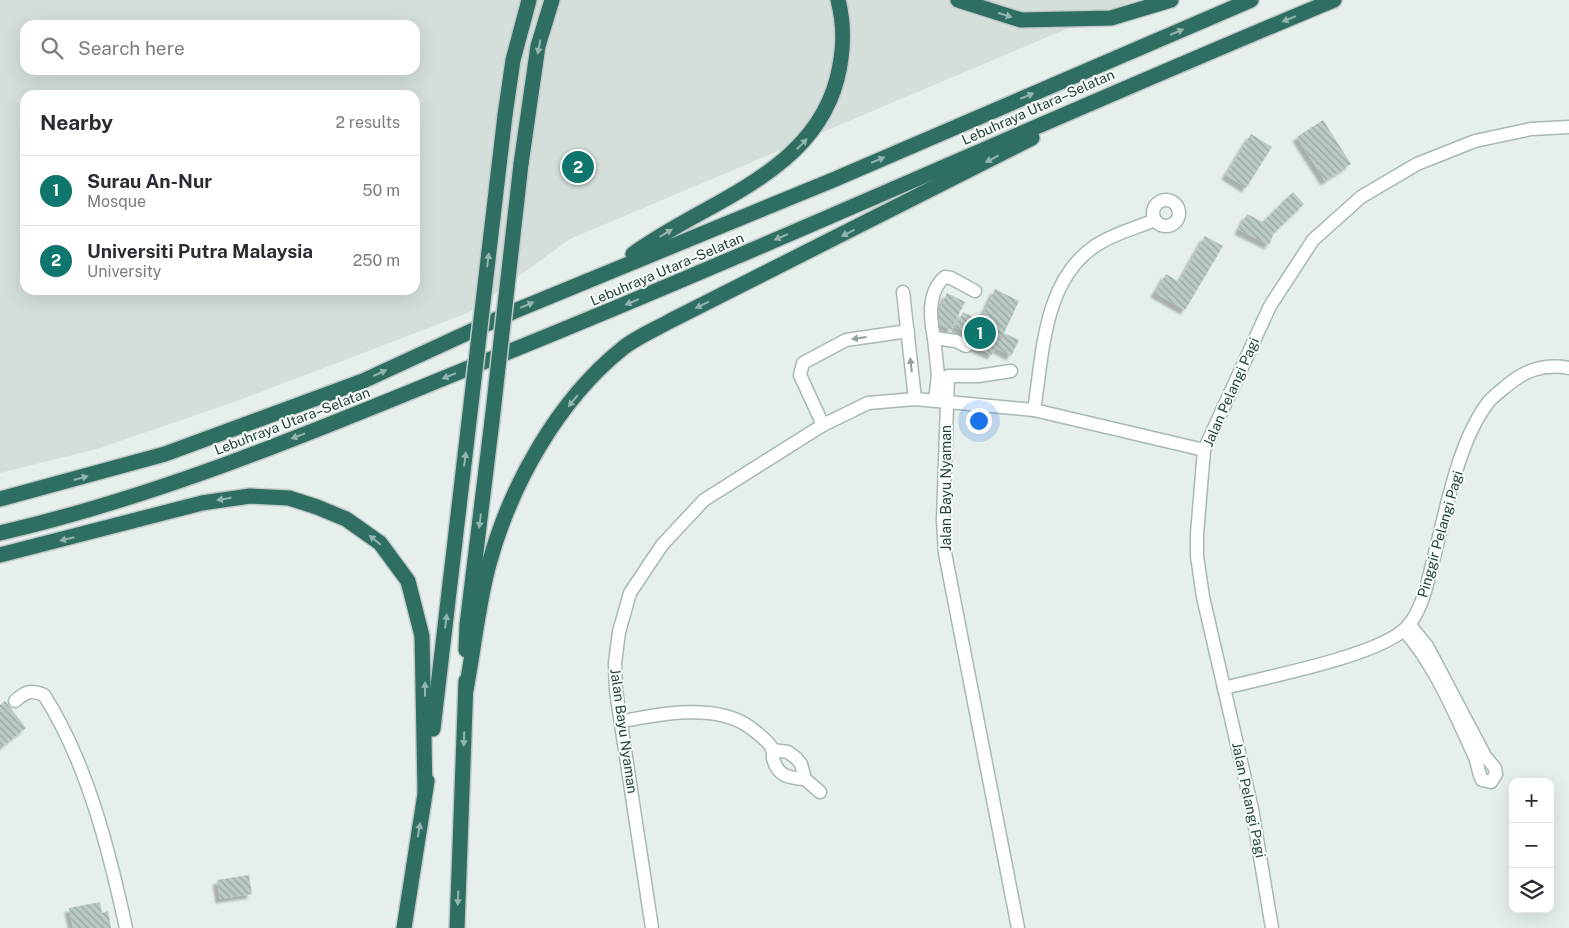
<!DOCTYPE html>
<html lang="en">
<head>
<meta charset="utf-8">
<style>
	body { margin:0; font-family:"Public Sans",sans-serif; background:#f7f7f7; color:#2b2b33 }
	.controls { position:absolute; right:15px; bottom:15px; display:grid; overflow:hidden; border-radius:10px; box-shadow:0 5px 20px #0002 }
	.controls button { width:45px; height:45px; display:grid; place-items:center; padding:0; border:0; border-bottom:1px solid #e1e1e2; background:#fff; color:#2b2b33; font:25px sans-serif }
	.you { position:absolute; left:978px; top:420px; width:18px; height:18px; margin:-12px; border:4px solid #fff; border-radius:50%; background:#1a73e8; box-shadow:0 0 0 8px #1a73e833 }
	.badge { display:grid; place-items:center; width:32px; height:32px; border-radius:50%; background:#0f766e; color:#fff; font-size:16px; font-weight:700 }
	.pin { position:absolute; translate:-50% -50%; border:2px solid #fff; box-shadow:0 1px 5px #0006 }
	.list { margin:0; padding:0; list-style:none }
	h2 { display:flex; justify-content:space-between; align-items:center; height:65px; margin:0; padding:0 20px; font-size:21px }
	h2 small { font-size:16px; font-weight:400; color:#7c7c81 }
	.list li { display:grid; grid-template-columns:32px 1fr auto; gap:15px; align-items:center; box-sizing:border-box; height:70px; padding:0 20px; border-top:1px solid #e1e1e2 }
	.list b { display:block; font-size:19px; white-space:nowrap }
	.list p { margin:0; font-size:16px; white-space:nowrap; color:#7c7c81 }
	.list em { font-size:16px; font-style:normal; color:#7c7c81 }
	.icon { flex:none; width:28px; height:28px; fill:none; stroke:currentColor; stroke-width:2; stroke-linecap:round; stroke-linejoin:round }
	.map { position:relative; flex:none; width:1569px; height:928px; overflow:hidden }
	.search { position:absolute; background:#fff; box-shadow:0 5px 20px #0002; left:20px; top:20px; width:400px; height:55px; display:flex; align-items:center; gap:12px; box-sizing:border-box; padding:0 18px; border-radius:15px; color:#7c7c81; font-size:19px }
	.panel { position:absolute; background:#fff; box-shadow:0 5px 20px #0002; left:20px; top:90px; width:400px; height:205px; border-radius:15px }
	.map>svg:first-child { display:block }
	.built { fill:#d4dfda; fill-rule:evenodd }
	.building { fill:url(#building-back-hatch); filter:url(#shadow) }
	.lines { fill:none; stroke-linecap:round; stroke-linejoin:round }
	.minor-casing { stroke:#a8b8b2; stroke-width:15 }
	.highway-casing { stroke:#c2cac8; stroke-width:18 }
	.minor { stroke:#fff; stroke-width:12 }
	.highway { stroke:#2f6f62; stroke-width:15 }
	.highway-bridge-casing { stroke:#c2cac8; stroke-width:18; stroke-linecap:butt }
	.highway-bridge { stroke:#2f6f62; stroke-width:15 }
	.oneway { fill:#93b5ae }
	.oneway2 { fill:#92a09c }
	.labels { text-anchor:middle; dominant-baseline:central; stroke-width:4; stroke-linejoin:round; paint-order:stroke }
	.street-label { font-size:14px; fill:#24423a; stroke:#f7fbf9 }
</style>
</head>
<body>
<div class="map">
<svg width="1569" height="928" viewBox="0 0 1569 928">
	<defs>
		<pattern id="building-back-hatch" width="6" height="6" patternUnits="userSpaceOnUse" patternTransform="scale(1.25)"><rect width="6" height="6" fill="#bbcac4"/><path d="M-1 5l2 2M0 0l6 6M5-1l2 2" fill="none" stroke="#98a6a0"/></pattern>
		<filter id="shadow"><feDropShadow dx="-4.5" dy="4.5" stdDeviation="1" flood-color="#0004"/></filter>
	</defs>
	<rect width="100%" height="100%" fill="#e6efeb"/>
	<path class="built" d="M0 0H1135L570 239 468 313 237 401 97 449 0 473ZM25 25H415V70H25ZM25 95H415V290H25Z"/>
	<g class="building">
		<polygon points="1323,120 1351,164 1325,181 1297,137"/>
		<polygon points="1251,134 1272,147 1246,188 1226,175"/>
		<polygon points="1293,192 1304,204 1274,233 1269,245 1239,230 1247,214 1263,222"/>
		<polygon points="1205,236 1223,246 1185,310 1155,293 1166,274 1179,282"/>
		<polygon points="995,289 1019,301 1004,333 1019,340 1011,356 996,348 992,355 969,344 972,336 955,327 963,312 980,321"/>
		<polygon points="947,293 965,302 951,330 934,321"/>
		<polygon points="5,701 26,728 2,747 0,744 0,705"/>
		<polygon points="249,875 252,894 220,899 217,880"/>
		<polygon points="100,902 102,913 108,911 111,928 73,928 69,908"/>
	</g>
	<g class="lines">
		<g class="minor-casing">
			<g id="minor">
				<circle cx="1166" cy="213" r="13"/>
				<polyline points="903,292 915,399"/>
				<path d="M934 338C930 319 927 291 945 277L951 278 975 291"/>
				<polyline points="1011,371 978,376 948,376 943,520 945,553 1018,928"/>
				<polyline points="935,400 938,375 934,338 956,341 966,346"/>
				<path d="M1034 410C1043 354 1043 281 1095 246 1112 234 1136 228 1155 220"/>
				<polyline points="823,425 800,375 803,363 846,340 908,331"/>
				<path d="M1404 630C1436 667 1454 712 1474 755 1478 763 1478 773 1482 780L1491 782 1496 774 1495 768 1485 756 1427 646 1409 624"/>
				<path d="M1224 688C1266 677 1378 656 1406 628 1421 613 1427 585 1432 565 1445 516 1457 444 1487 404 1491 398 1498 393 1504 388 1523 371 1543 363 1569 368"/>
				<path d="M15 701C25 692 31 689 44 695 87 762 109 850 126 928"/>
				<path d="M623 721C659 714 715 703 748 726 755 731 770 742 773 750 773 753 773 756 773 758 777 776 789 778 805 779"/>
				<polyline points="772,750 788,752 796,758 801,764 805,779 820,792"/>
				<polyline points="652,928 616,691 615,663 619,632 630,593 662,545 704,500 823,425 868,403 915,399 1034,410 1204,450"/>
				<polyline points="1272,928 1252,809 1203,597 1197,556 1197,534 1204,450 1270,306 1313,240 1361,197 1417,164 1475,141 1531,129 1569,127"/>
			</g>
		</g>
		<g class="highway-casing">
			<g id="highway">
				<polyline points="958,0 1021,20 1111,18 1171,0"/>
				<polyline points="505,115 513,60 529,0"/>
				<polyline points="521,164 538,46 552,0"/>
				<path d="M633 254C705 201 812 175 837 79 844 51 845 27 838 0"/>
				<polyline points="0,499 165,454 363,381 517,310 833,180 1251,0"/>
				<path d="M0 533C164 495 320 429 476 365 765 249 1047 119 1334 0"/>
				<polyline points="0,555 202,503 250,496 289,498 317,507 346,519 380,543 408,581 422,636 425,791"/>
				<polyline points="466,650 467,625 492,421"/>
				<path d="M466 690C474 648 478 604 489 564 511 484 558 400 623 348 637 337 656 329 672 320L1032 138"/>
				<polyline points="433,729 468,430"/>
				<polyline points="404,928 427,781"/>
				<polyline points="457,928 466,681"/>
			</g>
		</g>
		<use href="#minor" class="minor"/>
		<use href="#highway" class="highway"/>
		<g class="highway-bridge-casing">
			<g id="highway-bridge">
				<polyline points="492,421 521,164"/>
				<polyline points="468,430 505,115"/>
			</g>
		</g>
		<use href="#highway-bridge" class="highway-bridge"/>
	</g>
	<defs><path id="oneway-solid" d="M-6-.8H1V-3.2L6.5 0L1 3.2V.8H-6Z" transform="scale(1.25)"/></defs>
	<g class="oneway">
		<use href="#oneway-solid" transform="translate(1005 15) rotate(18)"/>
		<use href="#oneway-solid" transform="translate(1289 19) rotate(158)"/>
		<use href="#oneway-solid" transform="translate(1177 32) rotate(-23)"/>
		<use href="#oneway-solid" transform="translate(539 47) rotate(101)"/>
		<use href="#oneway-solid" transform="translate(1027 96) rotate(-23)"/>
		<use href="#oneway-solid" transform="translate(802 144) rotate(-45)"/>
		<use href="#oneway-solid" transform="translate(992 159) rotate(152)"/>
		<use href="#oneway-solid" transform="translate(878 160) rotate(-23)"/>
		<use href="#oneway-solid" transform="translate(666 233) rotate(-31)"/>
		<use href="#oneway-solid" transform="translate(848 233) rotate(153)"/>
		<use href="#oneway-solid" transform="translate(781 237) rotate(157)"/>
		<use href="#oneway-solid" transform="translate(488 260) rotate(-83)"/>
		<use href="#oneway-solid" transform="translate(632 302) rotate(157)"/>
		<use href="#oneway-solid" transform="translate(527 305) rotate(-23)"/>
		<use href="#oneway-solid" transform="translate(702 305) rotate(154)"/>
		<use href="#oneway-solid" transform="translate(380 373) rotate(-25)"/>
		<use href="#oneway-solid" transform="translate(449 376) rotate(158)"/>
		<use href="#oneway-solid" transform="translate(573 401) rotate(129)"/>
		<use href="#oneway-solid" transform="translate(298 436) rotate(159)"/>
		<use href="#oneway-solid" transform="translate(465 459) rotate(-83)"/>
		<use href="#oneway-solid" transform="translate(81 478) rotate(-16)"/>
		<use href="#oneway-solid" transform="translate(224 499) rotate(171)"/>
		<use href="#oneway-solid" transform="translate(480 521) rotate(97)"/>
		<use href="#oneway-solid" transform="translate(67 539) rotate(167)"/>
		<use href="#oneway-solid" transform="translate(375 540) rotate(-141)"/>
		<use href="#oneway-solid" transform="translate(446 621) rotate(-83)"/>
		<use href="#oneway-solid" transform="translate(425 689) rotate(-90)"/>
		<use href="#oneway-solid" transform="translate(464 739) rotate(92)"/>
		<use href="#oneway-solid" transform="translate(419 830) rotate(-80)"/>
		<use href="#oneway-solid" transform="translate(458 898) rotate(92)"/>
	</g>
	<g class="oneway2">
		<use href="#oneway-solid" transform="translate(859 338) rotate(172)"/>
		<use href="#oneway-solid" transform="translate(911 365) rotate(-96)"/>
	</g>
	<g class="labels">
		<g class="street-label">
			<text transform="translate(1038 107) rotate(-24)">Lebuhraya Utara–Selatan</text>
			<text transform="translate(667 269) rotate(-23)">Lebuhraya Utara–Selatan</text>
			<text transform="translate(1231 392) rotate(-66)">Jalan Pelangi Pagi</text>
			<text transform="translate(292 421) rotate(-21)">Lebuhraya Utara–Selatan</text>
			<text transform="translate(946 488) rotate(-90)">Jalan Bayu Nyaman</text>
			<text transform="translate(1440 534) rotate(-74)">Pinggir Pelangi Pagi</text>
			<text transform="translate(624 731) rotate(82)">Jalan Bayu Nyaman</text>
			<text transform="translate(1249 800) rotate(78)">Jalan Pelangi Pagi</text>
		</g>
	</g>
</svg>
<div class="controls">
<button>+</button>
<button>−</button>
<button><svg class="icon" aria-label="layers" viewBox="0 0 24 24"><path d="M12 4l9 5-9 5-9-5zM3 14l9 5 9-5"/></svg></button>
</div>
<div class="you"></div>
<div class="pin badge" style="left:980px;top:333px">1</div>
<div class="pin badge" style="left:578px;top:167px">2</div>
<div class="search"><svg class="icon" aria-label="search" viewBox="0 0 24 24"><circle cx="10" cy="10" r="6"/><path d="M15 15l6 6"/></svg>Search here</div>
<section class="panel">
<h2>Nearby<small>2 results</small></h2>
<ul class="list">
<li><span class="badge">1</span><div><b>Surau An-Nur</b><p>Mosque</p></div><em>50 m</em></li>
<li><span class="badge">2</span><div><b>Universiti Putra Malaysia</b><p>University</p></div><em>250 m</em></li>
</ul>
</section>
</div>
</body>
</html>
